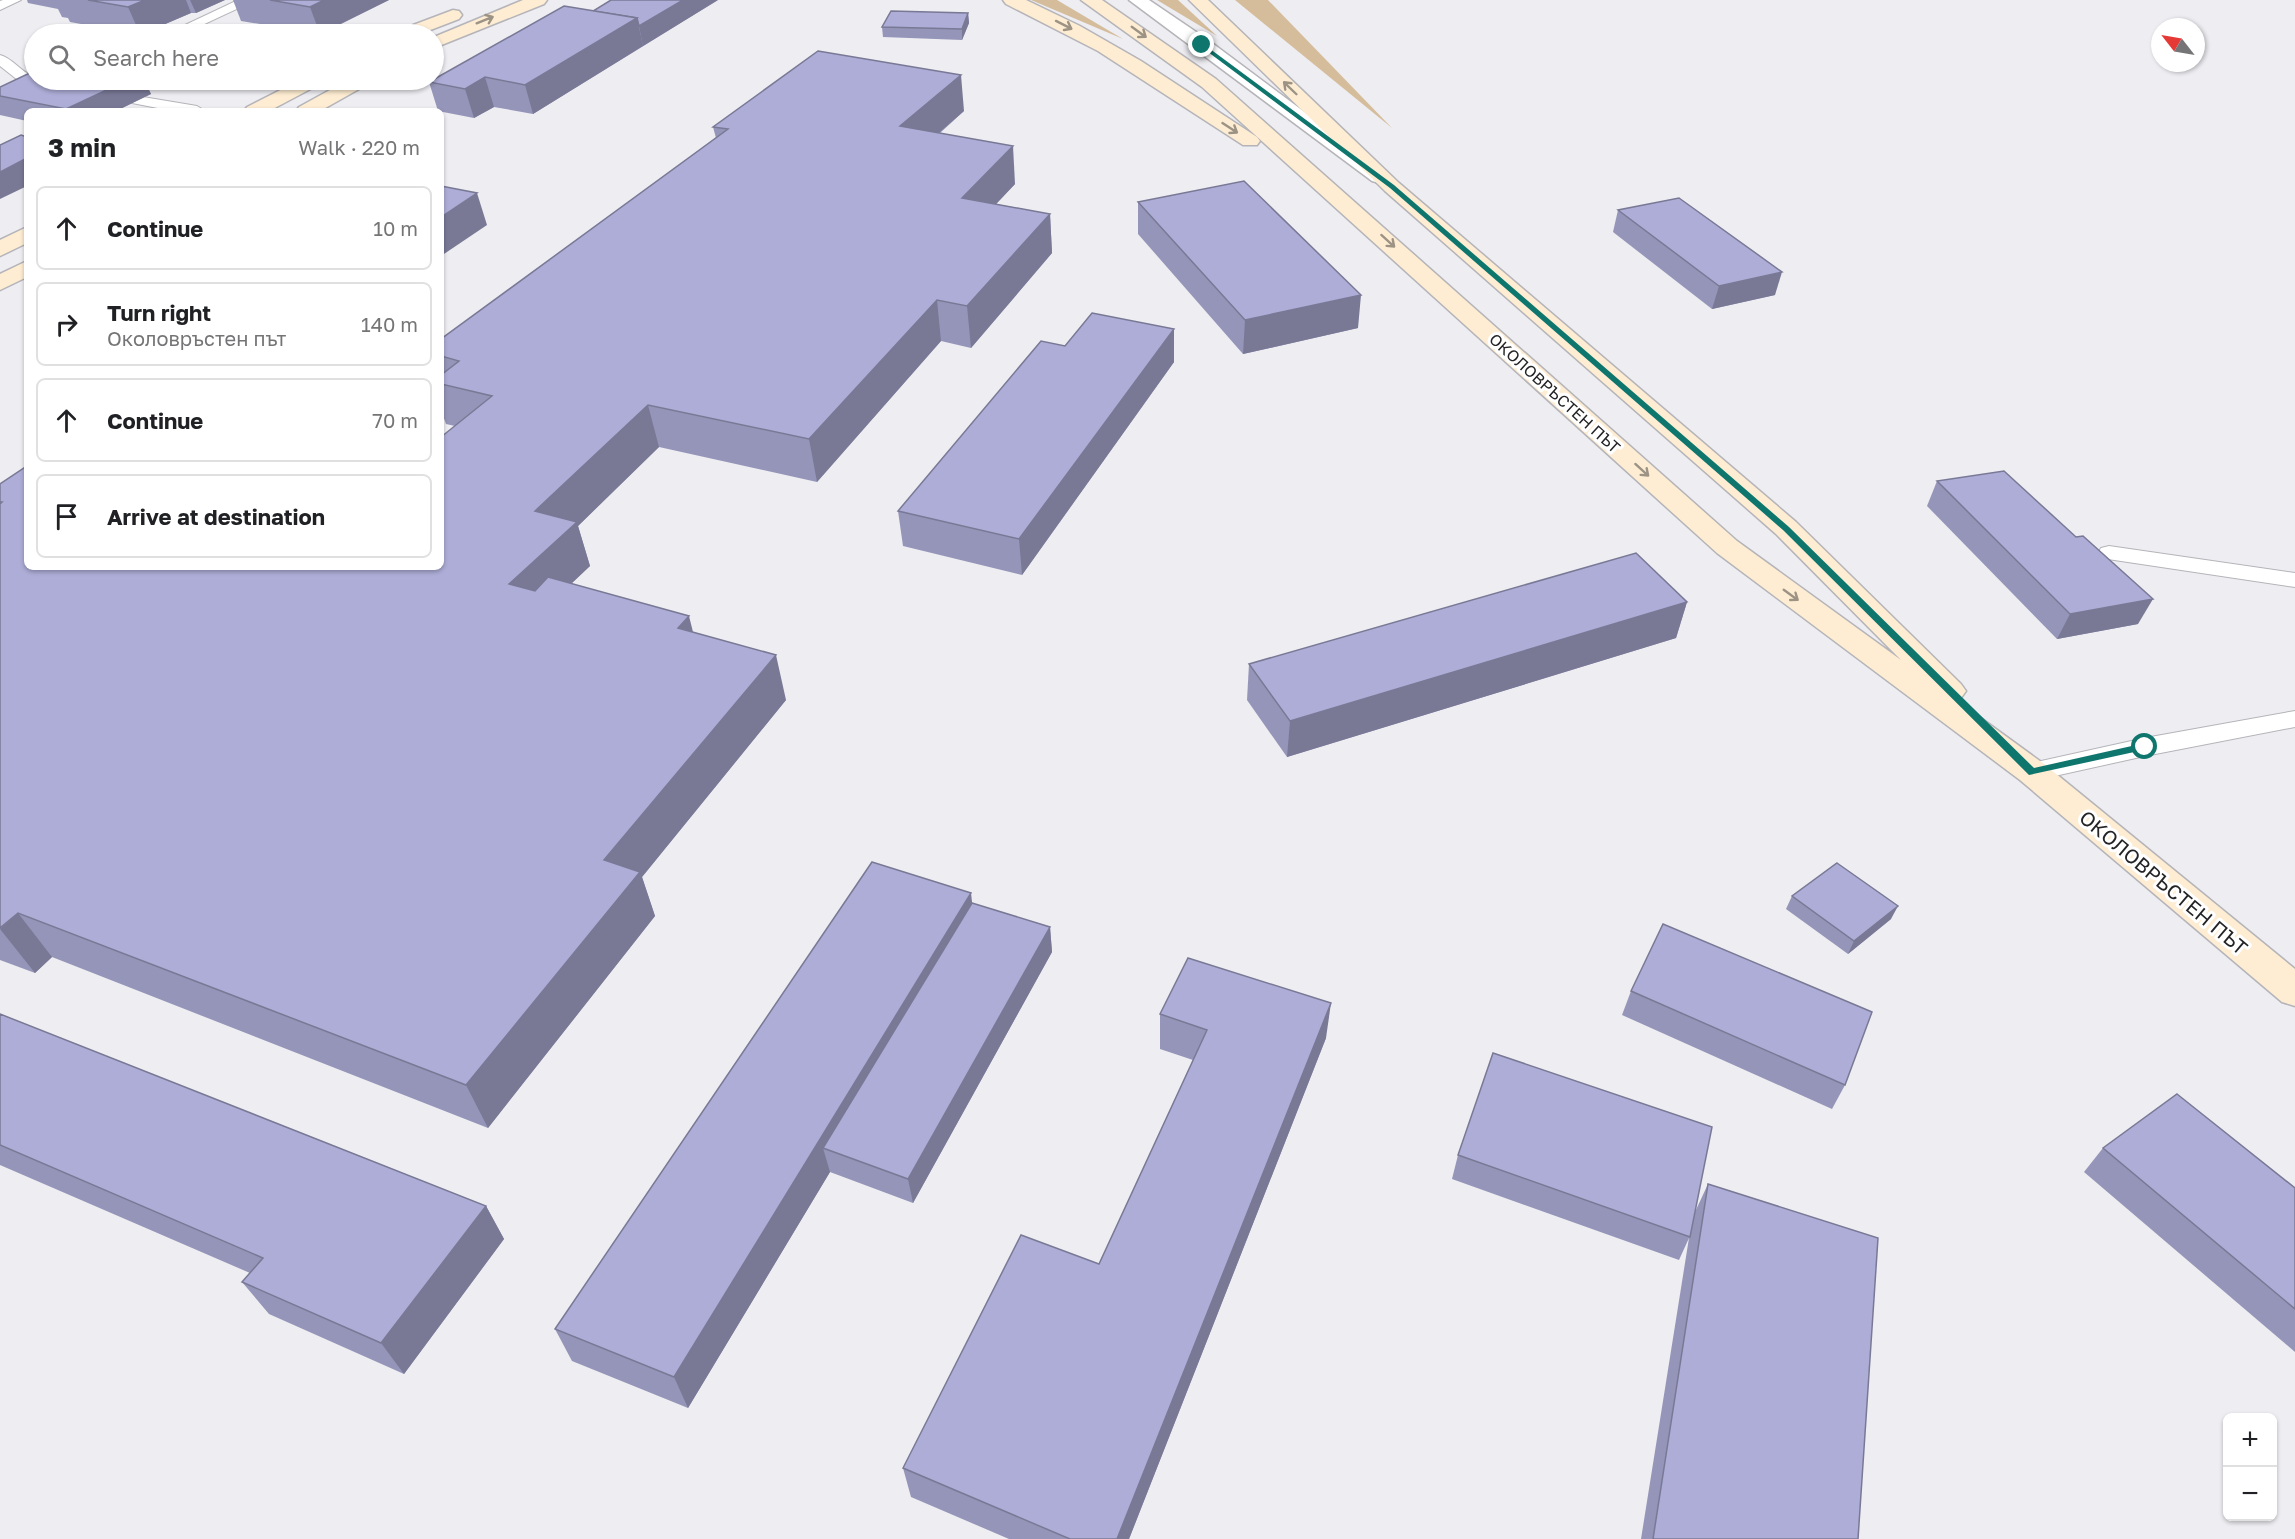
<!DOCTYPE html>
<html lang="en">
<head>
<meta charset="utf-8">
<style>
	body { margin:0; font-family:"Golos Text",sans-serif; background:#f6f6f6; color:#202124 }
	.controls { position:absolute; right:18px; bottom:18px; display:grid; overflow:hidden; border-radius:9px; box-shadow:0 2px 4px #0004 }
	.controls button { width:54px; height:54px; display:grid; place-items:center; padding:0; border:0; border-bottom:2px solid #e0e0e0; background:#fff; color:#202124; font:30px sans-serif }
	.compass { position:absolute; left:2151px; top:18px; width:54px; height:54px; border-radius:50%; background:#fff; box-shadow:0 2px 4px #0004; rotate:301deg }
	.stop { position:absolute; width:18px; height:18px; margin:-14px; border:4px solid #0f766e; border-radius:50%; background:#fff }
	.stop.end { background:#0f766e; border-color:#fff; box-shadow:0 2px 6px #0008 }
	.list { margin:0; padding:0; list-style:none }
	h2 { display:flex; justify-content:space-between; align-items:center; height:78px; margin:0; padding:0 24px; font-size:26px }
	h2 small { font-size:20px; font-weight:400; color:#757577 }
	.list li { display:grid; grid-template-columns:39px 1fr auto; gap:18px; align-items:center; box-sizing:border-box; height:84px; margin:0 12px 12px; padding:0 12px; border:2px solid #e0e0e0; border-radius:9px }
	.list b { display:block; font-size:22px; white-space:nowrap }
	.list p { margin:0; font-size:20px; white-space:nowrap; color:#757577 }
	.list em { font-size:20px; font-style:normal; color:#757577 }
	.icon { flex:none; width:33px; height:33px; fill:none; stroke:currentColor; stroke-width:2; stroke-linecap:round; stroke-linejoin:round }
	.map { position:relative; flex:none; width:2295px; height:1539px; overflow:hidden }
	.search { position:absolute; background:#fff; box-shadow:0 2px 4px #0004; left:24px; top:24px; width:420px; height:66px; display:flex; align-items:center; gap:15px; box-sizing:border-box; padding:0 21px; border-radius:33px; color:#757577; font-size:22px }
	.panel { position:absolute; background:#fff; box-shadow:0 2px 4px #0004; left:24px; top:108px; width:420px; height:462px; border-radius:9px }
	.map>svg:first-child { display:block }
	.green { fill:#d5bd9b }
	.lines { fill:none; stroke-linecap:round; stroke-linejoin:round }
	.service-casing { stroke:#b4b4b9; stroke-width:2 }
	.tertiary-casing { stroke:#b4b4b9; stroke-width:3 }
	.secondary-casing { stroke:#b4b4b9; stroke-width:3 }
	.service { fill:#fff; fill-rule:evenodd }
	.tertiary { fill:#fff; fill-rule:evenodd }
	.secondary { fill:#feedd2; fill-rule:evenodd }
	.wall { fill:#9595b9 }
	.shaded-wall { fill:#797996 }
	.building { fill:#adadd7; stroke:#797996; stroke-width:1.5 }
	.oneway { stroke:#9c9385 }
	.route { fill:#0f766e }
	.labels { text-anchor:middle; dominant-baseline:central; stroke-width:6; stroke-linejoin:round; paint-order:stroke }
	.far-street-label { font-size:16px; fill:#242426; stroke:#fff }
	.street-label { font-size:20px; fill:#242426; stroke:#fff }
</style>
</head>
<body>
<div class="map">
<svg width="2295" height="1539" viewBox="0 0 2295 1539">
	<rect width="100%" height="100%" fill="#ededf2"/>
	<g class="green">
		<polygon points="1031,0 1057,0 1123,39"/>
		<polygon points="1157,0 1178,0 1217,36"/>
		<polygon points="1235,0 1268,0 1392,128"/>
	</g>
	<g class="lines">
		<g class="service-casing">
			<g id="service">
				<polygon points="3,0 21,0 0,10 0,1"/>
				<polygon points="238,0 256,0 183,34 166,34"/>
				<path d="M0 55C13 58 21 73 34 76V80H55L63 84 56 88 19 81 0 66Z"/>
				<polygon points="137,96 197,106 205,111 173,111 132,103 130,100 132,97"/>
				<polygon points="2109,546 2295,573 2295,587 2101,558 2098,553 2101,548"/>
				<polygon points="2295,711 2295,727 2145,756 2032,781 2023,778 2019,772 2023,766 2032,763 2145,738"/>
			</g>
		</g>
		<g class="tertiary-casing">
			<polygon id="tertiary" points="1129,0 1149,0 1208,40 1386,173 1389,177 1386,181 1379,183 1372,181"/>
		</g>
		<g class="secondary-casing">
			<g id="secondary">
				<polygon points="523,0 547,0 544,4 434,48 434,37"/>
				<polygon points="1003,0 1026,0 1080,26 1141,61 1257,137 1260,141 1257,145 1243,145 1098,51 1006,4"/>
				<polygon points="1081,0 1102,0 1216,79 1737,541 1901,660 1776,534 1385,191 1189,0 1208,0 1399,183 1796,522 1961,684 1966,691 1961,698 1956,700 2044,764 2295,969 2295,1006 2282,1002 2020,780 1717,553 1202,87"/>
				<polygon points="453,10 459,11 462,15 459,19 420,34 397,34 400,30"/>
				<polygon points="300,80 322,80 320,84 269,111 244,111 247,107"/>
				<polygon points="348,80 370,80 368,84 320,111 296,111 299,107"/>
				<polygon points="27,227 27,243 0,256 0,240"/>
				<polygon points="27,261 27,277 0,290 0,274"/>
			</g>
		</g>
		<use href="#service" class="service"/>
		<use href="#tertiary" class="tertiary"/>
		<use href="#secondary" class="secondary"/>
	</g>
	<g class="wall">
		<polygon points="27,0 225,0 196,13 191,13 142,34 136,34 70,22 68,18 62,17 58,9 28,3"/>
		<polygon points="233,0 389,0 321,34 241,21"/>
		<polygon points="718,0 533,114 494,107 474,118 438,111 429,82 593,11"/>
		<polygon points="968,13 969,23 962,40 883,37 882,27"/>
		<polygon points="34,80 144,80 151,94 116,111 27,111 27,121 0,115 0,87"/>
		<polygon points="964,111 940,133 1015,184 996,204 1050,214 1052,253 971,348 941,341 817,482 659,447 578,526 590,566 571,584 693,632 786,700 642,877 655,916 488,1128 52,957 35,973 0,960 0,484 27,567 441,567 455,426 446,424 441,410 441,339 716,138 713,127"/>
		<polygon points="1138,202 1358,328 1243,354 1138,234"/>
		<polygon points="1618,210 1775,295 1712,309 1613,232"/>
		<polygon points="1065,346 1174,362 1022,575 903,546 898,511"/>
		<polygon points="1937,481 2138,624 2057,639 1927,506"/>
		<polygon points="1687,602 1676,638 1287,757 1247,700 1249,664"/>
		<polygon points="1792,896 1891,919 1848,954 1786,909"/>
		<polygon points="972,903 1050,927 1052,952 913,1203 830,1172 688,1408 572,1361 555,1329"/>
		<polygon points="1631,991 1845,1085 1832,1109 1622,1015"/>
		<polygon points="0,1014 486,1206 504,1239 404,1374 269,1314 242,1282 250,1273 0,1165"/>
		<polygon points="1160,1014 1326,1038 1129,1539 1009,1539 911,1497 903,1468 1099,1264 1193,1060 1160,1049"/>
		<polygon points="2103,1148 2295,1188 2295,1352 2084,1172"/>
		<polygon points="1458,1155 1695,1212 1708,1184 1858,1539 1641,1539 1689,1238 1679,1260 1452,1179"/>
	</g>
	<g class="shaded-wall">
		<polygon points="145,0 186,0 191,13 142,34 140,34 128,7"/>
		<polygon points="190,0 225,0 196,13"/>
		<polygon points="324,0 389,0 320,34 310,7"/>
		<polygon points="683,0 718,0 643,46 639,26"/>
		<polygon points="968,13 969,23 962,40 962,29"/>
		<polygon points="637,18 643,46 533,114 525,85"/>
		<polygon points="961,75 964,111 904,163 900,126"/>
		<polygon points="485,77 494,107 474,118 465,89"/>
		<polygon points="128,80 144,80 151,94 116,111 67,111 66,109"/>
		<polygon points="1013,146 1015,184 965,237 962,198"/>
		<polygon points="27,158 27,186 0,199 0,172"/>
		<polygon points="477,193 487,225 441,256 441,217"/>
		<polygon points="1050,214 1052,253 971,348 967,306"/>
		<polygon points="1782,272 1775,295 1712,309 1719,286"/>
		<polygon points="1361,295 1358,328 1243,354 1245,320"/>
		<polygon points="937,300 941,341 817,482 809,439"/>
		<polygon points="1174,329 1174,362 1022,575 1019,539"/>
		<polygon points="648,405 659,447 578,526 590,566 524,628 509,584 535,511"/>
		<polygon points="2153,599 2138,624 2057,639 2070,614"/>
		<polygon points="1687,602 1676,638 1287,757 1290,721"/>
		<polygon points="689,616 700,660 678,628"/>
		<polygon points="776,655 786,700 642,877 655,916 488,1128 466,1085 604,860"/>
		<polygon points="971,893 975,928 823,1148 830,1172 688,1408 674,1377"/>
		<polygon points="1898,906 1891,919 1848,954 1854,941"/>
		<polygon points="18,913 52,957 35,973 0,929"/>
		<polygon points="1050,927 1052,952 913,1203 908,1179"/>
		<polygon points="1331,1003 1326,1038 1129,1539 1117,1539"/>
		<polygon points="486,1206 504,1239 404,1374 381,1343"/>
	</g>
	<g class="building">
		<polygon points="88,0 145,0 128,7"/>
		<polygon points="270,0 324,0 310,7"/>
		<polygon points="611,0 683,0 639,26 637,18 593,11"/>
		<polygon points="564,6 637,18 525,85 485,77 465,89 429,82"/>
		<polygon points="891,11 968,13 962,29 882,27"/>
		<polygon points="818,51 961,75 900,126 1013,146 962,198 1050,214 967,306 937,300 809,439 648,405 535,511 577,522 509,584 535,591 548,577 689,616 678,628 776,655 604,860 640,872 466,1085 18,913 0,928 0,504 2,502 0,502 0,484 27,466 27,567 441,567 441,437 492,396 441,384 441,375 459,361 441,356 441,339 728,129 713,127"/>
		<polygon points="34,71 34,80 128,80 66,109 0,96 0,87"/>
		<polygon points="21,135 27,137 27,158 0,172 0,145"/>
		<polygon points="1244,181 1361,295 1245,320 1138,202"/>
		<polygon points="441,186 477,193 441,217"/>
		<polygon points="1679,198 1782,272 1719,286 1618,210"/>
		<polygon points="1092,313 1174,329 1019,539 898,511 1041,341 1065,346"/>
		<polygon points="2004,471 2076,537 2083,536 2153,599 2070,614 1937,481"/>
		<polygon points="1636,553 1687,602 1290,721 1249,664"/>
		<polygon points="872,862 971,893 674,1377 555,1329"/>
		<polygon points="1837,863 1898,906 1854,941 1792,896"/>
		<polygon points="972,903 1050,927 908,1179 823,1148"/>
		<polygon points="1663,924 1872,1012 1845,1085 1631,991"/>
		<polygon points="1188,958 1331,1003 1117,1539 1070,1539 903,1468 1021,1235 1099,1264 1207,1030 1160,1014"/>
		<polygon points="0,1014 486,1206 381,1343 242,1282 263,1258 0,1145"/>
		<polygon points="1493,1053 1712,1127 1690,1237 1458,1155"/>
		<polygon points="2177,1094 2295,1188 2295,1309 2103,1148"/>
		<polygon points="1708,1184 1878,1238 1858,1539 1653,1539"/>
	</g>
	<defs><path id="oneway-shaft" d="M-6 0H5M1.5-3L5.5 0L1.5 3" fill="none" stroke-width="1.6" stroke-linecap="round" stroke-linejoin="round" transform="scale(1.5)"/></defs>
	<g class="oneway">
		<use href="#oneway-shaft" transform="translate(485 20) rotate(-22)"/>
		<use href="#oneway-shaft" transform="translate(1064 25) rotate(27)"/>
		<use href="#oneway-shaft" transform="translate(1139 32) rotate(36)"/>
		<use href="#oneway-shaft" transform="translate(1290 88) rotate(-136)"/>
		<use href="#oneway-shaft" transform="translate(1230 128) rotate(33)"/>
		<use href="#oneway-shaft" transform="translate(1388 241) rotate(42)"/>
		<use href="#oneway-shaft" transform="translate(1642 470) rotate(42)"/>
		<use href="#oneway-shaft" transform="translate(1791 595) rotate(36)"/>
	</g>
	<polygon class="route" points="1202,43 1394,185 1789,527 2034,768 2145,743 2149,747 2148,749 2029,775 1783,530 1390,188 1200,46"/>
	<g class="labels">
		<g class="far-street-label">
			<text transform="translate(1555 393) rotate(42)">ОКОЛОВРЪСТЕН ПЪТ</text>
		</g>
		<g class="street-label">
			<text transform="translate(2164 882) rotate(40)">ОКОЛОВРЪСТЕН ПЪТ</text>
		</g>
	</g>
</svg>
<div class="controls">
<button>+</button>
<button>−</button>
</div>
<svg class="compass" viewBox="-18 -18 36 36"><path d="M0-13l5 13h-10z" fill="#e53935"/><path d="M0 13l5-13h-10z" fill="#757577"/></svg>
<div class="stop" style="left:2145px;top:747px"></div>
<div class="stop end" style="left:1202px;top:45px"></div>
<div class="search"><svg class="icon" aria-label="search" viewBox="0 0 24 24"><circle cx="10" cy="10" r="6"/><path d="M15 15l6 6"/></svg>Search here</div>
<section class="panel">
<h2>3 min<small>Walk · 220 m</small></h2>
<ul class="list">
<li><svg class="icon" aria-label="ahead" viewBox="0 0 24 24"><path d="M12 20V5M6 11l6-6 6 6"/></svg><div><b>Continue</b></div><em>10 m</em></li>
<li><svg class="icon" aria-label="right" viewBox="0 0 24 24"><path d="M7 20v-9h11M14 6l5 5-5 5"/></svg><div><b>Turn right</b><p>Околовръстен път</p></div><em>140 m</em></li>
<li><svg class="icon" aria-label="ahead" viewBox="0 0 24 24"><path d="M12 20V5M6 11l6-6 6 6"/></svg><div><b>Continue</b></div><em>70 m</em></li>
<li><svg class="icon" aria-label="arrive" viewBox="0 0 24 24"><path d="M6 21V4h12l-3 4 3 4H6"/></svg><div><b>Arrive at destination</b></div></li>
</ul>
</section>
</div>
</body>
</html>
